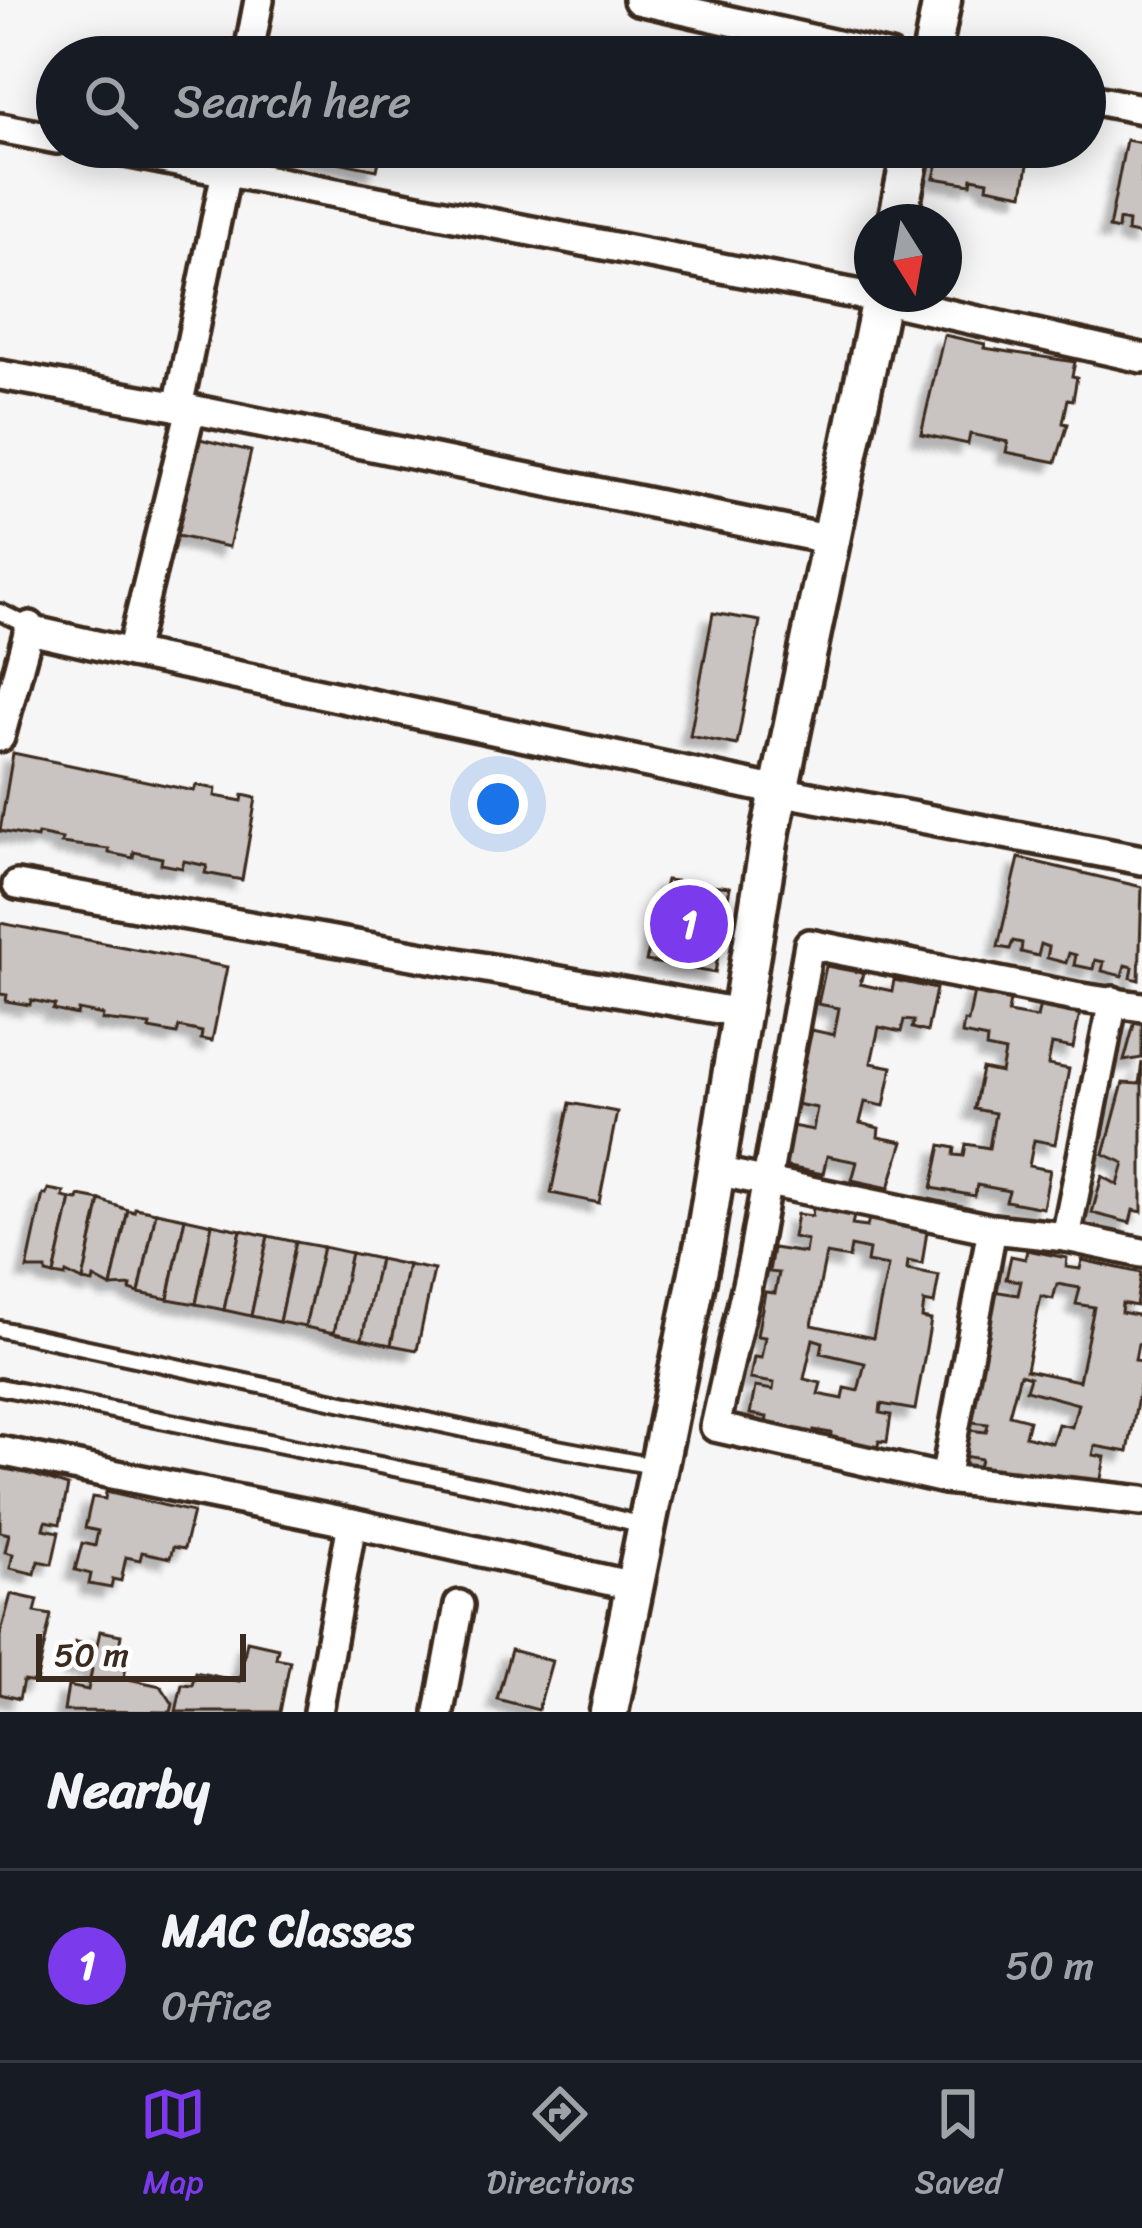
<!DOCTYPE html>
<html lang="en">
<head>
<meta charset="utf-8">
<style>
	body { margin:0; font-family:Sriracha,sans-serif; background:#242831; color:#f1f3f6 }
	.compass { position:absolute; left:854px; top:204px; width:108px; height:108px; border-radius:50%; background:#171b24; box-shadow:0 6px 30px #0003; rotate:169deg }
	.scale { position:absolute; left:36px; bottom:30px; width:210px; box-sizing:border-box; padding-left:12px; border:6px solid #3b2a1e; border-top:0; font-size:33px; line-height:42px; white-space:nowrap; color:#3b2a1e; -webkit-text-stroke:9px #fff; paint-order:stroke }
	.you { position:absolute; left:498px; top:804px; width:42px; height:42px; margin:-30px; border:9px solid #fff; border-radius:50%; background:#1a73e8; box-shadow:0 0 0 18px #1a73e833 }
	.badge { display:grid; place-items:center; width:78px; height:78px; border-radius:50%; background:#7c3aed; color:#fff; font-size:39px; font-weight:700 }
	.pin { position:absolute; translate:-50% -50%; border:6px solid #fff; box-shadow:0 3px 12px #0006 }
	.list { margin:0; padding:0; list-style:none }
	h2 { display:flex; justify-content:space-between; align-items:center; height:156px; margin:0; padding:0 48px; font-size:51px }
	h2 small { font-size:39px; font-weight:400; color:#9ea1a6 }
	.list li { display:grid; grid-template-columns:78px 1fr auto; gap:36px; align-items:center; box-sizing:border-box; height:192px; padding:0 48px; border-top:3px solid #363941 }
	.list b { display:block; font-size:45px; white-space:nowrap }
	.list p { margin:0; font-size:39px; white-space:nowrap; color:#9ea1a6 }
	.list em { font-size:39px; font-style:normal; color:#9ea1a6 }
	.icon { flex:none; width:66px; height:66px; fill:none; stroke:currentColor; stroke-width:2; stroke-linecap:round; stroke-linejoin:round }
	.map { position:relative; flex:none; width:1142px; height:1712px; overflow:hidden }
	.search { position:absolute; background:#171b24; box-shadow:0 6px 30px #0003; left:36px; right:36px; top:36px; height:132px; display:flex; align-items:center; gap:30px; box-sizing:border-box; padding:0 42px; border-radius:66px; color:#9ea1a6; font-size:45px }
	.sheet { height:348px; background:#171b24 }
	nav { display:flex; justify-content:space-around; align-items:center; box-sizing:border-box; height:168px; border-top:3px solid #363941; background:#171b24; font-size:33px; color:#9ea1a6 }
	nav a { display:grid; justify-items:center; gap:6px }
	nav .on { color:#7c3aed }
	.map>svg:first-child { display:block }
	.building { fill:#c9c3c1; stroke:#3b2a1e; stroke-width:3; fill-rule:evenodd; filter:url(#shadow) }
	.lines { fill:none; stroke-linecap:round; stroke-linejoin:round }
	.lane-casing { stroke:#3b2a1e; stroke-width:22 }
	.street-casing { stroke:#3b2a1e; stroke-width:36 }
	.secondary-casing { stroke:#3b2a1e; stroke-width:45 }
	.lane { stroke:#fff; stroke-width:14 }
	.street { stroke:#fff; stroke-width:27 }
	.secondary { stroke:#fff; stroke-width:36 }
</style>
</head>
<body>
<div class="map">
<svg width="1142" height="1712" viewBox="0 0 1142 1712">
	<defs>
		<filter id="shadow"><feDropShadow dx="-9" dy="9" stdDeviation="3" flood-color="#0004"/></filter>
	</defs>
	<rect width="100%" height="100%" fill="#f7f6f6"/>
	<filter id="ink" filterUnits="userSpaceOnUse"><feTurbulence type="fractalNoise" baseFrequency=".00833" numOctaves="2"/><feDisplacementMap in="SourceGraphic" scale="24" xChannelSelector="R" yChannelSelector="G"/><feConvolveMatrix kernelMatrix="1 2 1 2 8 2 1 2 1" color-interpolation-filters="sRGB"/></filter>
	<g filter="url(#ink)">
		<g class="building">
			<polygon points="1126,140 1142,143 1142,235 1127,232 1128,222 1119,220 1118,230 1109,228"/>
			<polygon points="264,147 382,147 377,170"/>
			<polygon points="942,147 1031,147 1023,194 987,187 988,181 972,178 971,184 934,178"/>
			<polygon points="944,335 985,344 984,348 1075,362 1072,376 1077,377 1073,400 1068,399 1063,423 1068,424 1056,462 1006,452 1008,442 970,434 968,444 921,434"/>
			<polygon points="200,439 251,451 229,547 177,536"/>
			<polygon points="713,613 760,621 737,745 690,736"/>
			<polygon points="13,753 194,791 196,785 216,789 215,796 242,801 243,795 256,798 242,880 205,873 207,866 184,861 182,868 161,864 162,858 134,852 133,858 109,853 109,849 61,843 62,839 38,834 37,838 0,831"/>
			<polygon points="1019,858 1142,887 1139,980 1131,978 1133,967 1125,965 1122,976 1102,971 1104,962 1095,960 1093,969 1074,965 1076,955 1069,953 1066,963 1047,958 1049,947 1041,944 1038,956 1021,952 1022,943 1013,941 1010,949 998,947"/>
			<polygon points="666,880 730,887 715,973 646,961"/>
			<polygon points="0,923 227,967 212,1041 201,1039 202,1032 179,1027 177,1034 149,1029 150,1025 102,1020 103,1015 78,1010 77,1015 53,1010 55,1005 31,1000 30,1005 6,1001 7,995 0,994"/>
			<polygon points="826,966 863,973 860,984 892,991 894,980 936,989 927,1032 912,1028 914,1021 904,1020 901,1032 879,1027 871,1063 892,1067 884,1106 865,1102 860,1123 879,1128 878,1137 903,1142 889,1188 852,1180 857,1162 827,1156 823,1174 783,1166 792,1126 813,1130 817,1108 796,1104 812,1030 834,1035 839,1008 818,1004"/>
			<polygon points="975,987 1011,994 1008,1013 1037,1018 1041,1000 1081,1007 1073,1048 1052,1044 1048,1065 1069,1069 1055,1144 1034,1140 1029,1166 1050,1170 1043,1208 1006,1201 1009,1191 977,1185 975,1196 932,1188 941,1145 955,1148 954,1155 964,1156 966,1144 989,1148 995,1113 974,1109 982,1069 1001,1073 1005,1052 986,1048 987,1039 962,1034 964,1021 968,1022"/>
			<polygon points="1135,1021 1142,1023 1142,1058 1124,1061"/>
			<polygon points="1142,1062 1142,1212 1133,1210 1130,1223 1092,1213 1102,1176 1118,1185 1124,1163 1104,1154 1123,1083 1139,1084"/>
			<polygon points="570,1103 617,1112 599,1203 551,1193"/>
			<polygon points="48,1189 64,1192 63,1197 71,1199 54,1275 46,1273 46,1269 27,1269 43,1194 46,1195"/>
			<polygon points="79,1196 100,1200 83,1281 66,1273 65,1277 54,1275 71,1199 78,1200"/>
			<polygon points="100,1200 128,1210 111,1287 94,1278 93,1283 83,1281"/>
			<polygon points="135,1208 156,1212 139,1293 130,1290 131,1286 111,1287 128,1210 134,1212"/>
			<path d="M813 1208 854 1216 852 1225 867 1227 869 1218 927 1231 922 1264 908 1261 907 1270 939 1276 934 1304 924 1302 922 1318 931 1320 915 1410 881 1404 880 1413 891 1415 887 1442 879 1441 877 1449 830 1441 831 1433 814 1430 813 1437 765 1429 767 1417 750 1414 755 1387 773 1390 774 1383 750 1379 754 1357 761 1358 765 1337 757 1336 765 1292 775 1293 779 1273 769 1272 773 1248 805 1253 807 1240 793 1237 797 1214 812 1216ZM851 1246 869 1250 867 1262 888 1266 873 1338 812 1325 826 1254 849 1258ZM813 1339 823 1342 821 1353 865 1363 858 1391 845 1388 843 1399 818 1394 821 1383 804 1379Z"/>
			<polygon points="156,1212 185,1218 168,1299 139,1293"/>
			<polygon points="185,1218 212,1224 196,1304 168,1299"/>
			<polygon points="212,1224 241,1230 224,1310 196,1304"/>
			<polygon points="241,1230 268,1236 251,1316 224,1310"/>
			<polygon points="268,1236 296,1242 279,1322 251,1316"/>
			<polygon points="296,1242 323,1247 305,1327 279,1322"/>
			<polygon points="323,1247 351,1253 334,1333 305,1327"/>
			<path d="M1027 1250 1067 1258 1066 1267 1080 1269 1082 1260 1141 1273 1136 1306 1122 1303 1121 1312 1142 1316V1345L1138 1344 1135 1360 1142 1361V1375L1128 1452 1095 1446 1093 1455 1105 1457 1100 1484 1044 1483 1045 1475 1028 1472 1027 1479 978 1471 981 1459 964 1456 969 1430 986 1432 988 1424 964 1421 968 1398 975 1400 979 1379 971 1378 979 1334 989 1335 992 1315 983 1313 987 1290 1018 1295 1021 1281 1006 1279 1011 1256 1025 1259ZM1057 1284 1080 1288 1076 1304 1094 1307 1079 1381 1026 1370 1041 1296 1053 1299ZM1020 1374 1030 1377 1026 1390 1078 1404 1072 1427 1058 1424 1052 1443 1025 1436 1029 1420 1009 1415Z"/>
			<polygon points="351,1253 379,1259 362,1339 334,1333"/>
			<polygon points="379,1259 408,1265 391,1345 362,1339"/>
			<polygon points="408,1265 434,1270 417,1350 391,1345"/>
			<polygon points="0,1464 68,1486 60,1524 46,1521 44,1529 59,1532 52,1564 38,1561 35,1574 10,1568 13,1554 5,1552 9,1534 0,1532"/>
			<polygon points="106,1492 193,1512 184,1549 173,1547 170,1558 142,1552 140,1560 126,1557 121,1581 113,1579 111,1588 89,1584 91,1574 75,1570 82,1543 95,1546 98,1531 85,1528 92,1497 105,1499"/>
			<polygon points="11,1594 38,1600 35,1612 51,1615 36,1683 23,1681 19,1699 0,1694 0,1636"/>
			<polygon points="100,1631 121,1635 119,1648 129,1650 124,1678 161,1686 173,1704 171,1712 64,1711 68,1686 88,1690 92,1669 72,1666 76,1642 97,1645"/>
			<polygon points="247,1641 278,1648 276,1658 290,1661 280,1712 176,1712 182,1684 192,1685 195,1672 239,1681"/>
			<polygon points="511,1650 552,1661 538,1710 497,1699"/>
		</g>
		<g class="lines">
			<g class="lane-casing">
				<g id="lane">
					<polyline points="0,612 33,628"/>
					<polyline points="0,1329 525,1442 659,1467"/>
					<polyline points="0,1387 511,1492 643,1525"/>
				</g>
			</g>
			<g class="street-casing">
				<g id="street">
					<polyline points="638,0 890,57"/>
					<polyline points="248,57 259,0"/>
					<polyline points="1085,98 1142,109"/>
					<polyline points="0,128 57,139"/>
					<polyline points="100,147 881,299 1142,358"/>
					<polyline points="0,375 191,409 831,540"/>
					<polyline points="178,407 231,147"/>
					<polyline points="191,409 131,653 779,791 1142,860"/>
					<polyline points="43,633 131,653"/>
					<polyline points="0,737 30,626"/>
					<polyline points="17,885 741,1013"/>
					<polyline points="1142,1007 1075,997 809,944 753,1258 715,1427 945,1479 1142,1501"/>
					<polyline points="716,1171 992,1229 1066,1237 1142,1253"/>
					<polyline points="1066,1237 1113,1001"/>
					<polyline points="0,1451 352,1523"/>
					<polyline points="945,1479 992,1229"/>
					<polyline points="318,1712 352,1523 633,1586"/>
					<polyline points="439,1712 459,1605"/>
				</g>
			</g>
			<g class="secondary-casing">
				<g id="secondary">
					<polyline points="931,57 942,0"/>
					<polyline points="897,222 912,147"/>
					<polyline points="609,1712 704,1243 771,830 882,294"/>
				</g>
			</g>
			<use href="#lane" class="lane"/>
			<use href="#street" class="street"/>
			<use href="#secondary" class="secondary"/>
		</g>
	</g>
</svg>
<svg class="compass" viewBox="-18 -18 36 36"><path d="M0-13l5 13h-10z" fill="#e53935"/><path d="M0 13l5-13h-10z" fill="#9ea1a6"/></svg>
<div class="scale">50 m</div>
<div class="you"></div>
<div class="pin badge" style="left:689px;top:924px">1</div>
<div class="search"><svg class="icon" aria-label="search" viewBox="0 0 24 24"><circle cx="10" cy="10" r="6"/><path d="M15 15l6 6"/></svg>Search here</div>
</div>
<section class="sheet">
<h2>Nearby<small></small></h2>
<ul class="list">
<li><span class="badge">1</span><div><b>MAC Classes</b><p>Office</p></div><em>50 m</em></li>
</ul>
</section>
<nav>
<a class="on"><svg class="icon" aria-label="map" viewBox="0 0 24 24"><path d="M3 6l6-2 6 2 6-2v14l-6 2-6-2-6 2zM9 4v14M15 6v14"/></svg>Map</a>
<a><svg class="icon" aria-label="directions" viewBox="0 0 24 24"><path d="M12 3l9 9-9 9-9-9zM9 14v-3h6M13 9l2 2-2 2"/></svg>Directions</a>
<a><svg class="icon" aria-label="saved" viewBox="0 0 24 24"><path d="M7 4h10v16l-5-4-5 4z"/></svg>Saved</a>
</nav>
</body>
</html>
